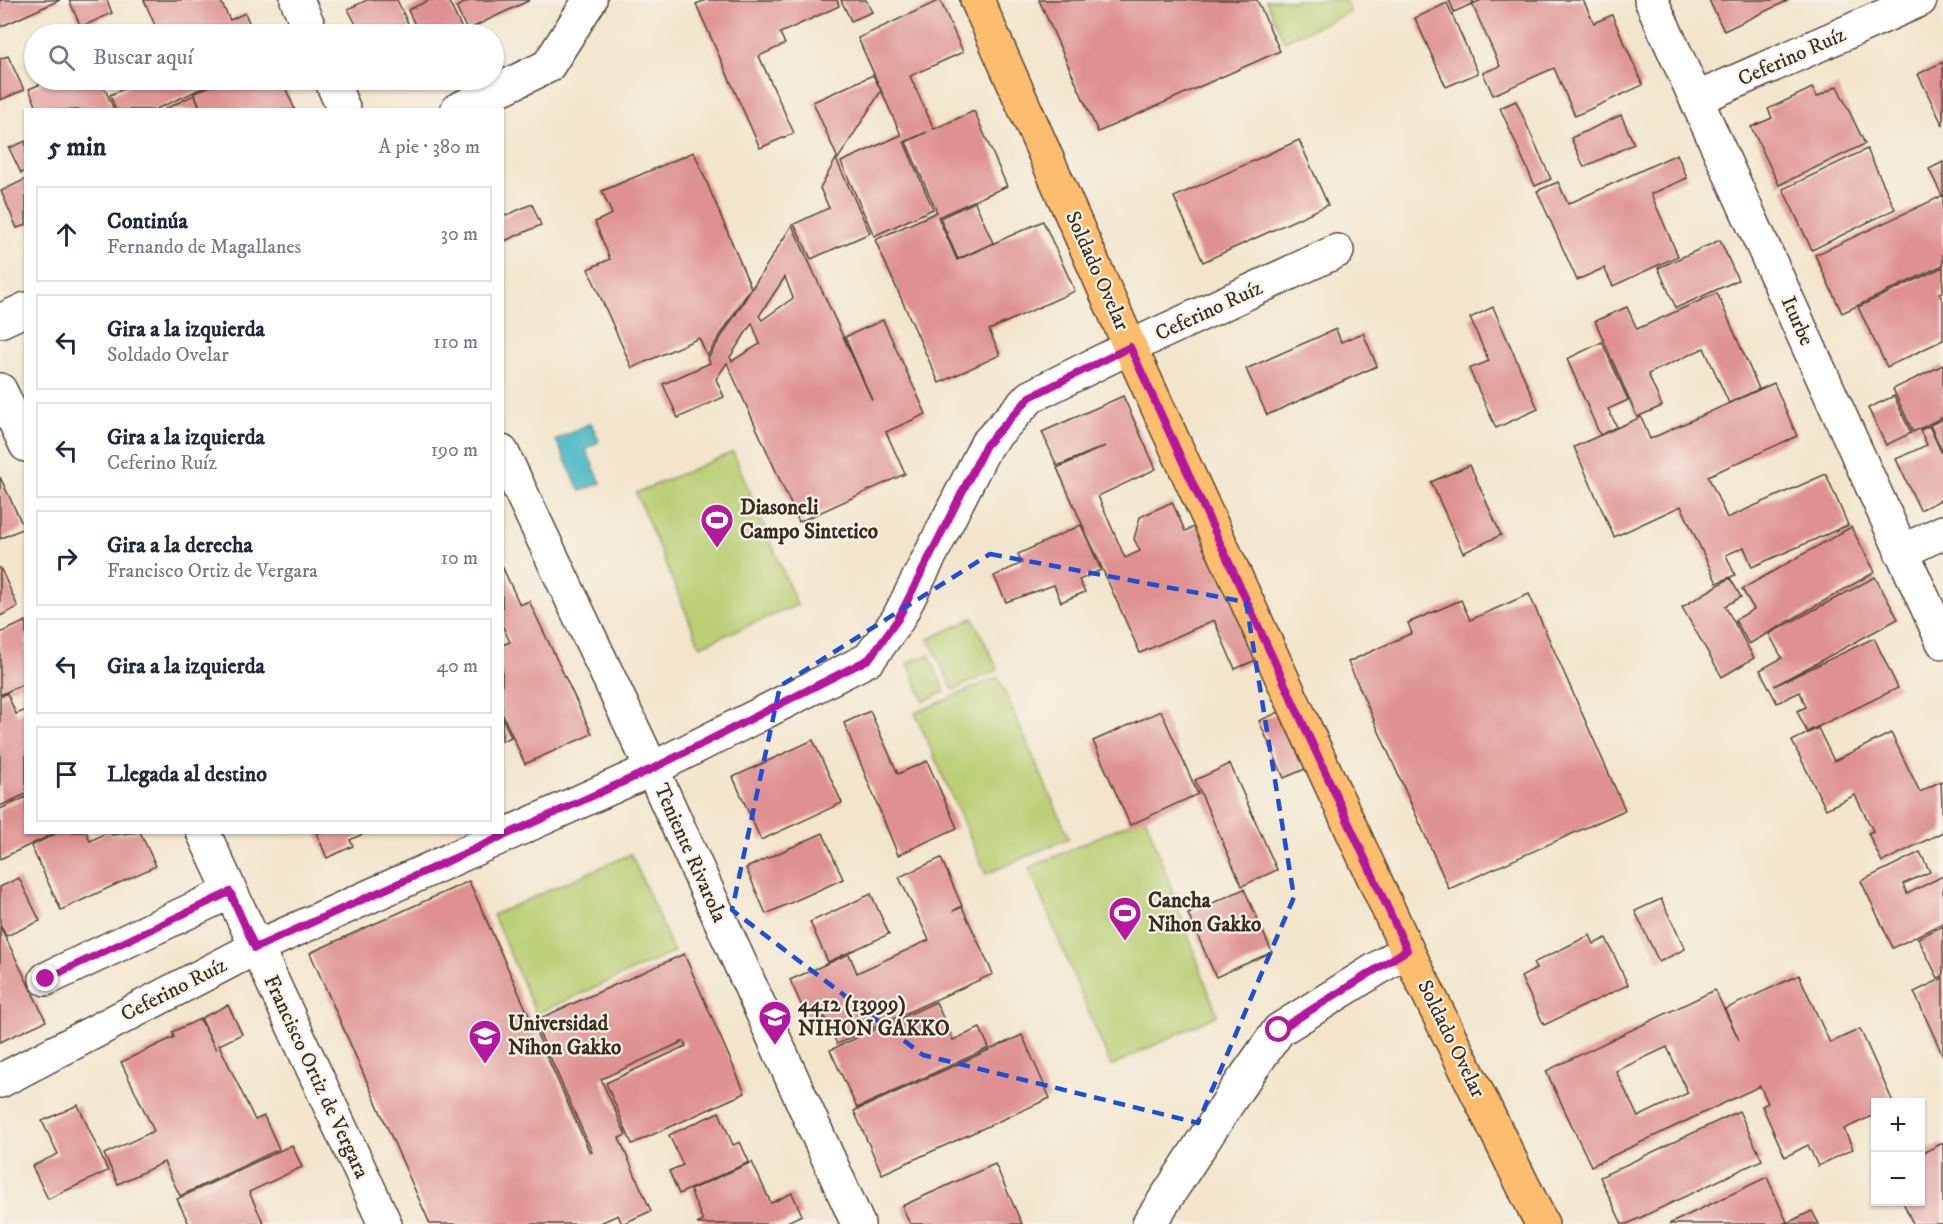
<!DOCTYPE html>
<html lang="es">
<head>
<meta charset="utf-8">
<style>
	body { margin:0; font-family:"IM FELL DW Pica",serif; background:#f6f6f7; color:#1f2937 }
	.controls { position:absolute; right:18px; bottom:18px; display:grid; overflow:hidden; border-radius:0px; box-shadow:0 2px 4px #0004 }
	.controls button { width:54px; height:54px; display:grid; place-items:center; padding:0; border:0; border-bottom:2px solid #e0e1e3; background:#fff; color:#1f2937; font:30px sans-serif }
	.stop { position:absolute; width:18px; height:18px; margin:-14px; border:4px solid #b5179e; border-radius:50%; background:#fff }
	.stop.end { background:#b5179e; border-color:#fff; box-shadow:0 2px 6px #0008 }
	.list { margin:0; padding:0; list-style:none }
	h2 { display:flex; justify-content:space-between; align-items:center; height:78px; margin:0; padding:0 24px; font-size:26px }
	h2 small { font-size:20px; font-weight:400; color:#747a83 }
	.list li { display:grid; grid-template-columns:39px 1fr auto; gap:18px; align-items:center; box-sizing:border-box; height:96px; margin:0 12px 12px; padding:0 12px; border:2px solid #e0e1e3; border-radius:0px }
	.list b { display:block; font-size:22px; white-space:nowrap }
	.list p { margin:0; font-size:20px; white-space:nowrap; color:#747a83 }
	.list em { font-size:20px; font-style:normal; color:#747a83 }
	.icon { flex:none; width:33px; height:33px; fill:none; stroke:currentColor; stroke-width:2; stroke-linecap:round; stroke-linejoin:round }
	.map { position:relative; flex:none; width:1943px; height:1224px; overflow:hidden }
	.search { position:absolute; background:#fff; box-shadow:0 2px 4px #0004; left:24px; top:24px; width:480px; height:66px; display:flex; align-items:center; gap:15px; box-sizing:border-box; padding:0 21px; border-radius:33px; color:#747a83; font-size:22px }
	.panel { position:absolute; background:#fff; box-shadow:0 2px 4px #0004; left:24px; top:108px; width:480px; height:726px; border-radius:0px }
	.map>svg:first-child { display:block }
	.green { fill:#b9cf74; stroke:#7a7c49; stroke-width:1.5 }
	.water { fill:#4bb8c5; stroke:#437172; stroke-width:1.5 }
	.building { fill:#de9190; fill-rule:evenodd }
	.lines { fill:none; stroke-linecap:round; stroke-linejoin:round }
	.minor-casing { stroke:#564638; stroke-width:36 }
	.major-casing { stroke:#564638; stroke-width:36 }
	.minor { stroke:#fff; stroke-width:33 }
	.major { stroke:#fcbd6e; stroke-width:33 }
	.route { stroke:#b5179e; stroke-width:8 }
	.marked { fill:none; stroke:#1d4ed8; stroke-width:4.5; stroke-dasharray:12 8; stroke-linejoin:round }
	.labels { text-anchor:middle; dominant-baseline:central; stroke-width:4.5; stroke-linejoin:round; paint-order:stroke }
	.street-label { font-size:21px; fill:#3b2a1e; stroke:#f7f3e8 }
	.poi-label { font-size:21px; font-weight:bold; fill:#3b2a1e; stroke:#f7f3e8; text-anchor:start }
</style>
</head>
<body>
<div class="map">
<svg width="1943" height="1224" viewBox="0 0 1943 1224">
	<rect width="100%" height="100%" fill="#f7f3e8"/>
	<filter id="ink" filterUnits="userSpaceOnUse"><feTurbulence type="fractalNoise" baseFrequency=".0167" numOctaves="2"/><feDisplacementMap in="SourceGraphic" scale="12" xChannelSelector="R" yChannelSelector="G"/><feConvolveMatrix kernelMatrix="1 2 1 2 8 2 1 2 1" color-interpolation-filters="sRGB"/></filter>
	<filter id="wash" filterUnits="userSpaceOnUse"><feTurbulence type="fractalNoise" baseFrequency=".008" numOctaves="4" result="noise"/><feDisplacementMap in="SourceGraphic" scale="24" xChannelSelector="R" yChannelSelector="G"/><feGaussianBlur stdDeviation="1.35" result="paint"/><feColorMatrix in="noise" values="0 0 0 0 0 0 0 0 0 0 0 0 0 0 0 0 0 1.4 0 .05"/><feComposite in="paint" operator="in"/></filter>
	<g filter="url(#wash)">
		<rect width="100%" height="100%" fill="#f2e5cc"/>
		<g class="green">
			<polygon points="1266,0 1345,0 1350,12 1284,41"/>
			<polygon points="733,452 797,605 700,646 636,493"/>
			<polygon points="973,618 998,670 953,690 929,639"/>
			<polygon points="929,654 945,692 924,701 908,663"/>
			<polygon points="998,677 1069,838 986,874 915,713"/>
			<polygon points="1145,816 1217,1015 1111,1066 1029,868"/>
			<polygon points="631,854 674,952 536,1014 493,915"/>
		</g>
		<polygon class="water" points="591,423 599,441 586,450 601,483 580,491 556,440"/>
		<g id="blocks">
			<g class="building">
				<polygon points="0,0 60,0 0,27"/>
				<polygon points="69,0 107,0 112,13 81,27"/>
				<polygon points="144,0 220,0 230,20 245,13 254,34 147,34 157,30"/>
				<polygon points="367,0 397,0 413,34 361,34 348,9"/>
				<polygon points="429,0 448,0 462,29 451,34 419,34 408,10"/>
				<polygon points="471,0 530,0 467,30 456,7"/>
				<polygon points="706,0 837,0 839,6 780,33 785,44 759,56 794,133 760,148 696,4"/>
				<polygon points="841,0 866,0 872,12 851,21"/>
				<polygon points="940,0 963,52 910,76 934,129 974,111 1007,186 938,217 957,260 1043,221 1075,291 989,330 1000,355 939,383 875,240 937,212 906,142 927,132 904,142 933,209 874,236 841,162 901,135 858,38"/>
				<polygon points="1039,0 1257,0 1280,51 1098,132"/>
				<polygon points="1449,0 1472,0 1474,3 1454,12"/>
				<polygon points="1482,0 1583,0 1594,23 1612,15 1643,85 1575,116 1554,68 1493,95 1483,73 1500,66 1472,4"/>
				<polygon points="1709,0 1789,0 1724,31"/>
				<polygon points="1447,3 1478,73 1446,87 1415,18"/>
				<polygon points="8,56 24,90 0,100 0,59"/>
				<polygon points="1943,62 1943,126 1918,74"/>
				<polygon points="873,75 881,91 838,159 813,102"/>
				<polygon points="50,80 101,80 114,110 38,110 29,89"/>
				<polygon points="144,80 221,80 154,110 116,110 110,95"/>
				<polygon points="224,80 282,80 295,110 202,110 194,93"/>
				<polygon points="1837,86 1865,144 1779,185 1751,127 1772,118 1768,109 1812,88 1817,97"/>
				<polygon points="194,95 201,110 163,110"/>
				<polygon points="1516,101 1551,179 1535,186 1500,108"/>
				<polygon points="1621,115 1634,144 1584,167 1571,138"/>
				<polygon points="1299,140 1328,205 1203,262 1174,197"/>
				<polygon points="26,141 26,171 21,173 9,148"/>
				<polygon points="1867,149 1895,209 1812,250 1783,189"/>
				<polygon points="694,152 751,288 707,356 699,338 632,368 588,269 610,259 595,222 612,214 602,191"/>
				<polygon points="1677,154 1687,178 1651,194 1678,256 1613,286 1604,268 1577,280 1537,191 1558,182 1568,204"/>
				<polygon points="836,159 870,233 811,259 794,224 829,208 820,188"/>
				<polygon points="1943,162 1943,265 1842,313 1815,255 1942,196 1929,169"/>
				<polygon points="26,179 26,225 17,228 1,191"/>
				<polygon points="975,202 993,243 958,259 940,218"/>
				<polygon points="532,204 541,225 502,242 502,217"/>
				<path d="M792 225 872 400 845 337 883 320 926 414 886 432 905 474 799 522 727 363 716 379 724 397 678 418 663 384 710 363 708 358ZM785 277 793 298 762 320 759 316ZM752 323 760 344 732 361 730 357Z"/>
				<polygon points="1720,240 1738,280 1676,308 1658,268"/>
				<polygon points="1943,267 1943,292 1939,293 1943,301 1943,340 1887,367 1858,307"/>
				<polygon points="1717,293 1759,389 1729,403 1704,348 1648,374 1662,406 1637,417 1595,321 1627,307 1637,329"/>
				<polygon points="1493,307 1538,409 1496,428 1469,369 1489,361 1470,318"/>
				<polygon points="1336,329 1341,342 1363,333 1377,366 1267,415 1246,369"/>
				<polygon points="1602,342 1628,400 1608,409 1617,427 1600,435 1567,359"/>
				<polygon points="1943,365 1943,417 1913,432 1893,389"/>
				<polygon points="1774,383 1797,436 1708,476 1727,518 1826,474 1848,525 1752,567 1744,547 1726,555 1735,575 1717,583 1681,506 1614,537 1574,447 1641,417 1650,439"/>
				<polygon points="1123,396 1156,469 1098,496 1125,558 1140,551 1134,539 1140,517 1172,502 1185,531 1199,525 1258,659 1235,669 1214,620 1140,653 1057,468 1105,446 1057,466 1042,432"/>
				<polygon points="1894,396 1911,433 1886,445 1868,408"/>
				<polygon points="1943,419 1943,453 1930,425"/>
				<polygon points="1929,426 1943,456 1943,499 1920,510 1896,459 1927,445 1920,430"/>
				<polygon points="1470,465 1501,535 1463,553 1431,482"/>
				<polygon points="0,477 24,528 0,539"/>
				<polygon points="1081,525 1101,570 1079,580 1085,592 1061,602 1054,585 1006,602 994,576 1022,563 1018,554"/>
				<polygon points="1851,527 1875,572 1749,644 1735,620 1754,609 1742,589"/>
				<polygon points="502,566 520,605 529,601 592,734 525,764 502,713 502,645 510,642 502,625"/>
				<polygon points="0,567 18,607 0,616"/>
				<polygon points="1875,577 1898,619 1774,686 1874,638 1898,688 1807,732 1797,711 1806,707 1800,692 1777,703 1760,670 1782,658 1769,634"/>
				<polygon points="1730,578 1741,597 1725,606 1754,658 1722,677 1682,607"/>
				<polygon points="1529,594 1625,810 1449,889 1348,662 1412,633 1408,623 1461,600 1470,620"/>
				<polygon points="26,621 26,683 0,695 0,633"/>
				<polygon points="7,693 16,714 26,710 26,794 0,806 0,697"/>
				<polygon points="870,711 898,774 927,761 957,828 898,855 844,723"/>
				<polygon points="1161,711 1198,794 1130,825 1093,741"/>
				<polygon points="1279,712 1305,769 1284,778 1259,721"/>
				<polygon points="502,717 511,737 502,741"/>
				<polygon points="1818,728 1834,761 1891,733 1920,792 1941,781 1943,832 1882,862 1868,833 1873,831 1855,795 1826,809 1792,741"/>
				<polygon points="813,740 842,803 761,840 733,777"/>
				<polygon points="1230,764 1277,870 1242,886 1195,780"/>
				<polygon points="26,797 26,832 57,832 0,859 0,809"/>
				<polygon points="59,832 86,832 90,841 108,832 112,835 140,832 156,866 61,910 31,846"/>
				<polygon points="316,832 367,832 350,840 353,846 327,858"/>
				<polygon points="823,833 843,879 766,914 746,868"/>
				<polygon points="1920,852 1930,872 1903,884 1907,894 1943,876 1943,923 1893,948 1861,881"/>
				<polygon points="941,858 962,906 953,911 962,907 993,974 837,1044 825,1017 810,1024 790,980 849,954 857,973 929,940 899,877"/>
				<polygon points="19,878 40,921 6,936 0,924 0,887"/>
				<polygon points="469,881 590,1153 592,1152 534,1021 684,954 745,1093 632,1144 606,1083 686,1046 684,1041 601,1079 626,1135 619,1138 651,1211 622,1224 618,1215 598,1224 430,1224 310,953"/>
				<polygon points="1244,889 1272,952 1216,977 1188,914"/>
				<polygon points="871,894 889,934 828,962 810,922"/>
				<polygon points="1661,899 1685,949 1659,962 1635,911"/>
				<polygon points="0,926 46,1021 0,1042"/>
				<polygon points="1943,926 1943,976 1938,978 1918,938"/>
				<polygon points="1590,935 1594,944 1606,938 1628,985 1544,1025 1521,977 1536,969 1533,963"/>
				<path d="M1799 975 1830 1043 1860 1029 1893 1102H1876V1114L1844 1129 1853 1149 1818 1166 1808 1145 1785 1157 1762 1106 1768 1103 1760 1086 1591 1166 1546 1071 1715 990 1739 1040 1725 1009ZM1667 1047 1688 1093 1638 1117 1616 1071Z"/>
				<polygon points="1943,978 1943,1056 1914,992"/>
				<polygon points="936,1002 953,1040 980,1028 989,1048 857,1108 830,1050"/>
				<polygon points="228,1005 242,1034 219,1045 255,1120 264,1116 279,1149 180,1196 164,1162 118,1184 104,1154 154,1131 121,1062 174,1037 172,1032 200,1019 216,1050 201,1018"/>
				<polygon points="1022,1035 1050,1098 882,1174 854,1111"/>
				<polygon points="78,1105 108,1171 48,1199 32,1166 58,1154 42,1121"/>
				<polygon points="1739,1111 1762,1160 1627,1224 1622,1224 1600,1177"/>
				<polygon points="719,1112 733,1145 740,1142 749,1162 679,1194 669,1171 683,1165 669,1135"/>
				<polygon points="1943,1143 1943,1224 1913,1224 1903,1202 1920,1202 1920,1154"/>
				<polygon points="292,1145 302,1167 249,1192 264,1224 189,1224 177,1199"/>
				<polygon points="752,1162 771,1203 792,1193 802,1215 783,1224 697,1224 703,1221 690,1190"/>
				<polygon points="995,1164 1022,1224 910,1224 902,1206"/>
				<polygon points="1767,1177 1787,1222 1782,1224 1669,1224"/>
				<polygon points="1812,1211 1819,1224 1785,1224"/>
			</g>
		</g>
	</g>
	<g filter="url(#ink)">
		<use href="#blocks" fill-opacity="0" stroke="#564638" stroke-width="1.5"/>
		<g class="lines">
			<g class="minor-casing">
				<g id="minor">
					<polyline points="297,0 312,34"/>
					<polyline points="1651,0 1943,642"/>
					<polyline points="331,80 344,110"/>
					<polyline points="1696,99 1920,0"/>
					<polyline points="457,110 548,66 590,0"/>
					<polyline points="0,321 26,309"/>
					<polyline points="0,390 26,445"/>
					<polyline points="502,452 652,769 858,1224"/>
					<polyline points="1901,552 1943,532"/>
					<polyline points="203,832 385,1224"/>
					<polyline points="46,979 230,892"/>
					<polyline points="0,1081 255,948 652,769 869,659 898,619 986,445 1030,397 1130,347 1337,251"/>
					<polyline points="1149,1224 1237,1089 1279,1030 1407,950"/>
				</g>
			</g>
			<g class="major-casing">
				<polyline id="major" points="977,0 1130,347 1407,950 1542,1224"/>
			</g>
			<use href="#minor" class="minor"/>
			<use href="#major" class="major"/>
		</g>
	</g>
	<g class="lines" filter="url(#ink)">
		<polyline class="route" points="46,979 230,892 255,948 652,769 869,659 898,619 986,445 1030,397 1130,347 1407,950 1279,1030"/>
	</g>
	<path class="marked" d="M990 554 1246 602 1294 897 1198 1123 923 1055 732 910 780 686Z"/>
	<defs>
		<g id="stadium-pin" transform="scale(1.725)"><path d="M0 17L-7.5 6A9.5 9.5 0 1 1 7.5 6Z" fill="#b5179e" stroke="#f7f3e8"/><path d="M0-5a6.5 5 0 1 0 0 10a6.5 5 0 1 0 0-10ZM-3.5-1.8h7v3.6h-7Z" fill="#fff"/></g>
		<g id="school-pin" transform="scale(1.725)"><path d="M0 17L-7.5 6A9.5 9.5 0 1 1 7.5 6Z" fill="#b5179e" stroke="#f7f3e8"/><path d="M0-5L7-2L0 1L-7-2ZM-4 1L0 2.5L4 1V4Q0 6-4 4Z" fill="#fff"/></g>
		<g id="university-pin" transform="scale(1.725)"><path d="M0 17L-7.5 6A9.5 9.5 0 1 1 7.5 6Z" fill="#b5179e" stroke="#f7f3e8"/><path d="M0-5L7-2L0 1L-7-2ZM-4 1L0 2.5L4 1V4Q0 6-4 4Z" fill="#fff"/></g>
	</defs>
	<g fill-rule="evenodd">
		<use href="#stadium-pin" x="717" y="520"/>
		<use href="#stadium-pin" x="1125" y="913"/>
		<use href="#school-pin" x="775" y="1017"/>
		<use href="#university-pin" x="485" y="1036"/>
	</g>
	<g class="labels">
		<g class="street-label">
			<text transform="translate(1792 57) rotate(-24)">Ceferino Ruíz</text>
			<text transform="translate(1097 271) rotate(66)">Soldado Ovelar</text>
			<text transform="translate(1209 311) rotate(-25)">Ceferino Ruíz</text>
			<text transform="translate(1797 321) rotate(66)">Iturbe</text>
			<text transform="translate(690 853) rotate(66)">Teniente Rivarola</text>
			<text transform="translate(174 990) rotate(-27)">Ceferino Ruíz</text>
			<text transform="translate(1451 1039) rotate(64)">Soldado Ovelar</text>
			<text transform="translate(316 1077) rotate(65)">Francisco Ortiz de Vergara</text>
		</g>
		<g class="poi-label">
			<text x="740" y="508">Diasoneli<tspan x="740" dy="24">Campo Sintetico</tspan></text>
			<text x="1148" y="901">Cancha<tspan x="1148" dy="24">Nihon Gakko</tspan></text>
			<text x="798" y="1005">4412 (13999)<tspan x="798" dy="24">NIHON GAKKO</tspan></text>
			<text x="508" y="1024">Universidad<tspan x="508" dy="24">Nihon Gakko</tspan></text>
		</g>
	</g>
</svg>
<div class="controls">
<button>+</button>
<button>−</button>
</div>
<div class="stop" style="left:1279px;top:1030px"></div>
<div class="stop end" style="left:46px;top:979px"></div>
<div class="search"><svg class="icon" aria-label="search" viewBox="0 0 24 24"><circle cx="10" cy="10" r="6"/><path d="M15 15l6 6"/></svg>Buscar aquí</div>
<section class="panel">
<h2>5 min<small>A pie · 380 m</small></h2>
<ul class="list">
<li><svg class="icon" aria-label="ahead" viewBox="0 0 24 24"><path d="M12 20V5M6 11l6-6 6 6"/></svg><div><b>Continúa</b><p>Fernando de Magallanes</p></div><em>30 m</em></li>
<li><svg class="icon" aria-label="left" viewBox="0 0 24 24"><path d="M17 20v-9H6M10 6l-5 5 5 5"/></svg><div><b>Gira a la izquierda</b><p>Soldado Ovelar</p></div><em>110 m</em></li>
<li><svg class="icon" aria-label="left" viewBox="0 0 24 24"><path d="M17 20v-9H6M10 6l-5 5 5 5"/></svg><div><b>Gira a la izquierda</b><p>Ceferino Ruíz</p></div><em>190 m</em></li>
<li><svg class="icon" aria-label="right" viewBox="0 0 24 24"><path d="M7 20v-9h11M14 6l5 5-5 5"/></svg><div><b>Gira a la derecha</b><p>Francisco Ortiz de Vergara</p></div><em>10 m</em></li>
<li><svg class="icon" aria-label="left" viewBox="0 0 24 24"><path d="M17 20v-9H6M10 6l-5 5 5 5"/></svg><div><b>Gira a la izquierda</b></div><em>40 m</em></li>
<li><svg class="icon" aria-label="arrive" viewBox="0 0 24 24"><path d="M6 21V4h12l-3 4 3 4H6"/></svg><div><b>Llegada al destino</b></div></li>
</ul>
</section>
</div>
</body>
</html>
